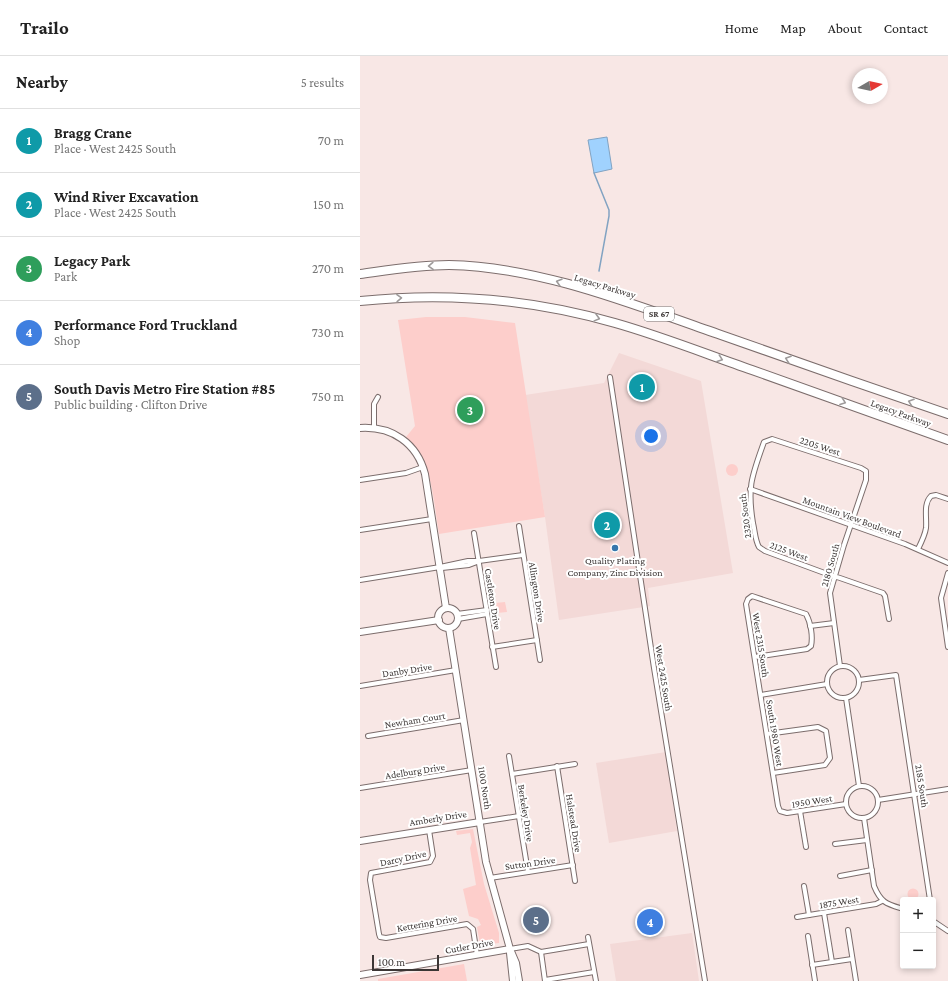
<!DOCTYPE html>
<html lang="en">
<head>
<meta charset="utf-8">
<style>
	body { margin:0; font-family:"Crimson Pro",serif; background:#f6f6f6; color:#222 }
	.controls { position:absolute; right:12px; bottom:12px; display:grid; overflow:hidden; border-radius:4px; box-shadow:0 2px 6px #0003 }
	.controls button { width:36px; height:36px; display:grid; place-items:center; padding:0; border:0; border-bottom:1px solid #e0e0e0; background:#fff; color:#222; font:20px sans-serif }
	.compass { position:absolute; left:492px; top:12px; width:36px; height:36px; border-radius:50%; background:#fff; box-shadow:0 2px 6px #0003; rotate:81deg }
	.scale { position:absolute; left:12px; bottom:10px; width:67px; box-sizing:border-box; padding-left:4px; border:2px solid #3c3635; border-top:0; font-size:11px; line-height:14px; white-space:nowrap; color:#3c3635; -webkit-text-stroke:3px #fff; paint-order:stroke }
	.you { position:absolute; left:291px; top:380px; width:14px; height:14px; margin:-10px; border:3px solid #fff; border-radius:50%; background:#1a73e8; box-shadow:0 0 0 6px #1a73e833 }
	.badge { display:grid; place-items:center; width:26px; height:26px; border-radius:50%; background:#3577ad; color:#fff; font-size:13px; font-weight:700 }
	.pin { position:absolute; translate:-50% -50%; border:2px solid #fff; box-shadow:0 1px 4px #0006 }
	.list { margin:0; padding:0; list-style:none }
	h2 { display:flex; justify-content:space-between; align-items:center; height:52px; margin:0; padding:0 16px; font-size:17px }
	h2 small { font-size:13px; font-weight:400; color:#767676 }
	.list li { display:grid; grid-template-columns:26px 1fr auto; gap:12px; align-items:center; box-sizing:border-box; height:64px; padding:0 16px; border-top:1px solid #e0e0e0 }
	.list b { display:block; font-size:15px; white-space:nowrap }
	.list p { margin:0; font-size:13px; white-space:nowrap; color:#767676 }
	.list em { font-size:13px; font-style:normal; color:#767676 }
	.map { position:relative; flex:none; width:588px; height:925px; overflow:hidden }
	header { display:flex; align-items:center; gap:24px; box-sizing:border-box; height:56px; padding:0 20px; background:#fff; border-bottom:1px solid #e0e0e0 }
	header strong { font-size:19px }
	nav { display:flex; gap:22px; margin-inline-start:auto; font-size:14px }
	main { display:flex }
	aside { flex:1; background:#fff }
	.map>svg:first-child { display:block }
	.built { fill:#f3d9d7 }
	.green { fill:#fdcecb }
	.water { fill:#a0d2fe; stroke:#82a3c2 }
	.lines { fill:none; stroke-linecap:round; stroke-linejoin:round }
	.stream { stroke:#82a3c2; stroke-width:1.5 }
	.street-casing { stroke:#7c6d6c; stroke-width:6 }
	.secondary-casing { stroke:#7c6d6c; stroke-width:8 }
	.highway-casing { stroke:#7c6d6c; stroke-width:10 }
	.street { stroke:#fff; stroke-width:4 }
	.secondary { stroke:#fff; stroke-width:6 }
	.highway { stroke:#fff; stroke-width:8 }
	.oneway { stroke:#9e9a9a }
	.poi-dot { fill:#3577ad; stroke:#fff; stroke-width:1.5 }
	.labels { text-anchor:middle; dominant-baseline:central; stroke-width:4; stroke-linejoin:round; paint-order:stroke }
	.shield { fill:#fff; stroke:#767272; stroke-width:1 }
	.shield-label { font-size:9px; font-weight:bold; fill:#3c3635 }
	.street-label { font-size:10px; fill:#3c3635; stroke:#fff }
	.poi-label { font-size:10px; fill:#3c3635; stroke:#fff }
</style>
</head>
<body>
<header>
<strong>Trailo</strong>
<nav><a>Home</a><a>Map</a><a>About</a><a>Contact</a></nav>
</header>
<main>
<aside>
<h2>Nearby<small>5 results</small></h2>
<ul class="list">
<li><span class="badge" style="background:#0f9aa8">1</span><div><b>Bragg Crane</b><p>Place · West 2425 South</p></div><em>70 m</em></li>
<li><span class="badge" style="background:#0f9aa8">2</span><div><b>Wind River Excavation</b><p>Place · West 2425 South</p></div><em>150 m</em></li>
<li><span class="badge" style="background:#2e9e5b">3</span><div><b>Legacy Park</b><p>Park</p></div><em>270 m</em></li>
<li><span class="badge" style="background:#3f7fe0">4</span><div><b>Performance Ford Truckland</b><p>Shop</p></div><em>730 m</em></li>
<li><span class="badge" style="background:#5c6f8a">5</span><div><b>South Davis Metro Fire Station #85</b><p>Public building · Clifton Drive</p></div><em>750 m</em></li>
</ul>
</aside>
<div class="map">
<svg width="588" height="925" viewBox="0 0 588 925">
	<rect width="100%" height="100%" fill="#f8e7e5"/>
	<g class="built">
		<polygon points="259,297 341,325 373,517 288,532 290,550 199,564 185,461 165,339 244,327"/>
		<polygon points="306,696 317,775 249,787 236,707"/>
		<polygon points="332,877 339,925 256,925 250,888"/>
	</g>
	<g class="green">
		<path d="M66 261H105L155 267 185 461 79 478C73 443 73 406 46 381L55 370 38 264Z"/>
		<circle cx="372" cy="414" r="6"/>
		<polygon points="145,546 147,556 137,557 135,547"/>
		<polygon points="113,773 124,828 139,877 139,887 122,889 120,888 117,871 121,869 118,863 109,860 103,833 116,829 110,792 112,786 110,777 97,779 96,775"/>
		<circle cx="553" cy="838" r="5.5"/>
		<polygon points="104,908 107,925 18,925 18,923"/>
	</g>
	<polygon class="water" points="247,81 252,113 234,117 228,84"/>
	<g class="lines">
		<polyline class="stream" points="234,117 249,154 249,160 239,215"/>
		<g class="street-casing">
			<g id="street">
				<polyline points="250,321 294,612 345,925"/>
				<polyline points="14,372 14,348 18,341"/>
				<polyline points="0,424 46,417 63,411"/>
				<polyline points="390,433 545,488 588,507"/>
				<polyline points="159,470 180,604"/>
				<polyline points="0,474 72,463"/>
				<polyline points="114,477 136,611"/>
				<path d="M558 493C561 487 565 479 566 472 567 461 563 448 571 440L576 439 588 443"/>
				<polyline points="82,512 109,509 117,506"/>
				<polyline points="588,517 581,542 588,591"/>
				<polyline points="0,524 80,511 108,505 119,505 163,499"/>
				<polyline points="97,558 127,554"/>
				<polyline points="98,563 127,558"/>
				<polyline points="450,570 474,567"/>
				<polyline points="132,591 177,584"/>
				<path d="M395 601 447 593 451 590C453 581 451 567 446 558L392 540 388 543 386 548 418 750 420 755 427 757 486 748"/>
				<circle cx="483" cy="626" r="16"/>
				<path d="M480 610 470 537 484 489 506 424V415L501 412 412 383 404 386C392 420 387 430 393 467 395 475 395 484 399 491L405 495 470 519 480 522 523 537 525 540 529 563"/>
				<polyline points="499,624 536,619 570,844"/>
				<polyline points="0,630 96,614"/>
				<polyline points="401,639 467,628"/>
				<polyline points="486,642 499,730"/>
				<polyline points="407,678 458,671 466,675 470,702 465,709 413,717"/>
				<polyline points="8,680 104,664"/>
				<polyline points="149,700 168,816"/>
				<polyline points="197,710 215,825"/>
				<polyline points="152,718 215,708"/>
				<circle cx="502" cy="746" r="16"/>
				<polyline points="0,732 112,714"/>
				<polyline points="518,744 588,733"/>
				<polyline points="440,755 446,791"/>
				<path d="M504 762 514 830C521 847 527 848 543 853"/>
				<polyline points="120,766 159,760"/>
				<polyline points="69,774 73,800 70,806 11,817 10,824 19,878 20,881 26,882 107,868 113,873 117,899"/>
				<polyline points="475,788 507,784"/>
				<polyline points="480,820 512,814"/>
				<polyline points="130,822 213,809"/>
				<polyline points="444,830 449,859"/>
				<polyline points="464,857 472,906"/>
				<polyline points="437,861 516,848 522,845"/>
				<polyline points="573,865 588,875"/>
				<polyline points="488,874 496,925"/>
				<polyline points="448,880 455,925"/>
				<polyline points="228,881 236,925"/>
				<polyline points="150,893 168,890 181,896 229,888"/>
				<polyline points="181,896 185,925"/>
				<polyline points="452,909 492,903"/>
				<polyline points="185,924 234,916"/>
			</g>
		</g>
		<g class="secondary-casing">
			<g id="secondary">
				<path d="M0 372C32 370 57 387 65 418L86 552"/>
				<circle cx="88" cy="562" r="10"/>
				<polyline points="89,572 126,806 150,893 156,907 159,925"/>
				<polyline points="0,576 79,564"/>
				<polyline points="0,785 120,766"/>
				<polyline points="150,897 153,925"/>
				<polyline points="0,919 150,893"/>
			</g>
		</g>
		<g class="highway-casing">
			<g id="highway">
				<path d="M0 218C29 214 59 209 89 209 183 211 274 249 361 279 437 306 512 332 588 358"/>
				<path d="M0 245C86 236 172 243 255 267 301 280 346 298 392 314 457 337 523 361 588 384"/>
			</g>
		</g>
		<use href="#street" class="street"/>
		<use href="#secondary" class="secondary"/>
		<use href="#highway" class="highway"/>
	</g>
	<defs><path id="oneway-chevron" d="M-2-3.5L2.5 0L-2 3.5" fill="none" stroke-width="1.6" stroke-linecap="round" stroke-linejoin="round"/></defs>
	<g class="oneway">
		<use href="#oneway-chevron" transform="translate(71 210) rotate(178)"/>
		<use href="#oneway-chevron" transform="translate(199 226) rotate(-164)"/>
		<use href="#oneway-chevron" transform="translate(39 242) rotate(-2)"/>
		<use href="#oneway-chevron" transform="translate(237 262) rotate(15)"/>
		<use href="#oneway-chevron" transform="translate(360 303) rotate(20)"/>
		<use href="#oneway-chevron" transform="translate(428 303) rotate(-161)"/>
		<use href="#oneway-chevron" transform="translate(483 346) rotate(20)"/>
		<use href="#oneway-chevron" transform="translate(551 346) rotate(-161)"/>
	</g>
	<circle class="poi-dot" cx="255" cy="492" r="4"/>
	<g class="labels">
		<rect class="shield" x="284" y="251" width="30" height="14" rx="3"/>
		<g class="shield-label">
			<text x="299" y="258">SR 67</text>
		</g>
		<g class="street-label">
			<text transform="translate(245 230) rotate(17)">Legacy Parkway</text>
			<text transform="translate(541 357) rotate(20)">Legacy Parkway</text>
			<text transform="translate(460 390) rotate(18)">2205 West</text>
			<text transform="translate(385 460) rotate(-97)">2320 South</text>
			<text transform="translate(492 461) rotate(20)">Mountain View Boulevard</text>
			<text transform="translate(429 495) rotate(20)">2125 West</text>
			<text transform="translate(470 509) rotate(-74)">2180 South</text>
			<text transform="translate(177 536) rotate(81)">Allington Drive</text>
			<text transform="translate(133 543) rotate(81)">Castleton Drive</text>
			<text transform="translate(401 589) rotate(81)">West 2315 South</text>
			<text transform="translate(47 614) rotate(-9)">Danby Drive</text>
			<text transform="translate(304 622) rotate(81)">West 2425 South</text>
			<text transform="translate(55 664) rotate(-9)">Newham Court</text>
			<text transform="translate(415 677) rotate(81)">South 1980 West</text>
			<text transform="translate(55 715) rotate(-9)">Adelburg Drive</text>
			<text transform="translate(562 730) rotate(81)">2185 South</text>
			<text transform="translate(125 732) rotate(81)">1100 North</text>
			<text transform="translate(452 745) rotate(-9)">1950 West</text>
			<text transform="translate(166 757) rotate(81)">Berkeley Drive</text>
			<text transform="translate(78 762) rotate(-9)">Amberly Drive</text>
			<text transform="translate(214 767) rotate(81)">Halstead Drive</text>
			<text transform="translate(43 802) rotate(-12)">Darcy Drive</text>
			<text transform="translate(170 807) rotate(-8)">Sutton Drive</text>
			<text transform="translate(479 846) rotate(-9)">1875 West</text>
			<text transform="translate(67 867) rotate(-10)">Kettering Drive</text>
			<text transform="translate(109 890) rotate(-10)">Cutler Drive</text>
		</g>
		<g class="poi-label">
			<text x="255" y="504">Quality Plating<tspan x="255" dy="12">Company, Zinc Division</tspan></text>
		</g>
	</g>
</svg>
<div class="controls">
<button>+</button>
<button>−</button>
</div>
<svg class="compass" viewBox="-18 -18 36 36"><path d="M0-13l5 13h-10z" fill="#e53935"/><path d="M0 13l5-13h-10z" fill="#767676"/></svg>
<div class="scale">100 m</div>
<div class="you"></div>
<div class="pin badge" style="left:282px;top:331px;background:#0f9aa8">1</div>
<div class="pin badge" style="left:247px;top:469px;background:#0f9aa8">2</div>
<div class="pin badge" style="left:110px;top:354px;background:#2e9e5b">3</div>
<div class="pin badge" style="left:290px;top:866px;background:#3f7fe0">4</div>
<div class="pin badge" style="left:176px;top:864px;background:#5c6f8a">5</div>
</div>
</main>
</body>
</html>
